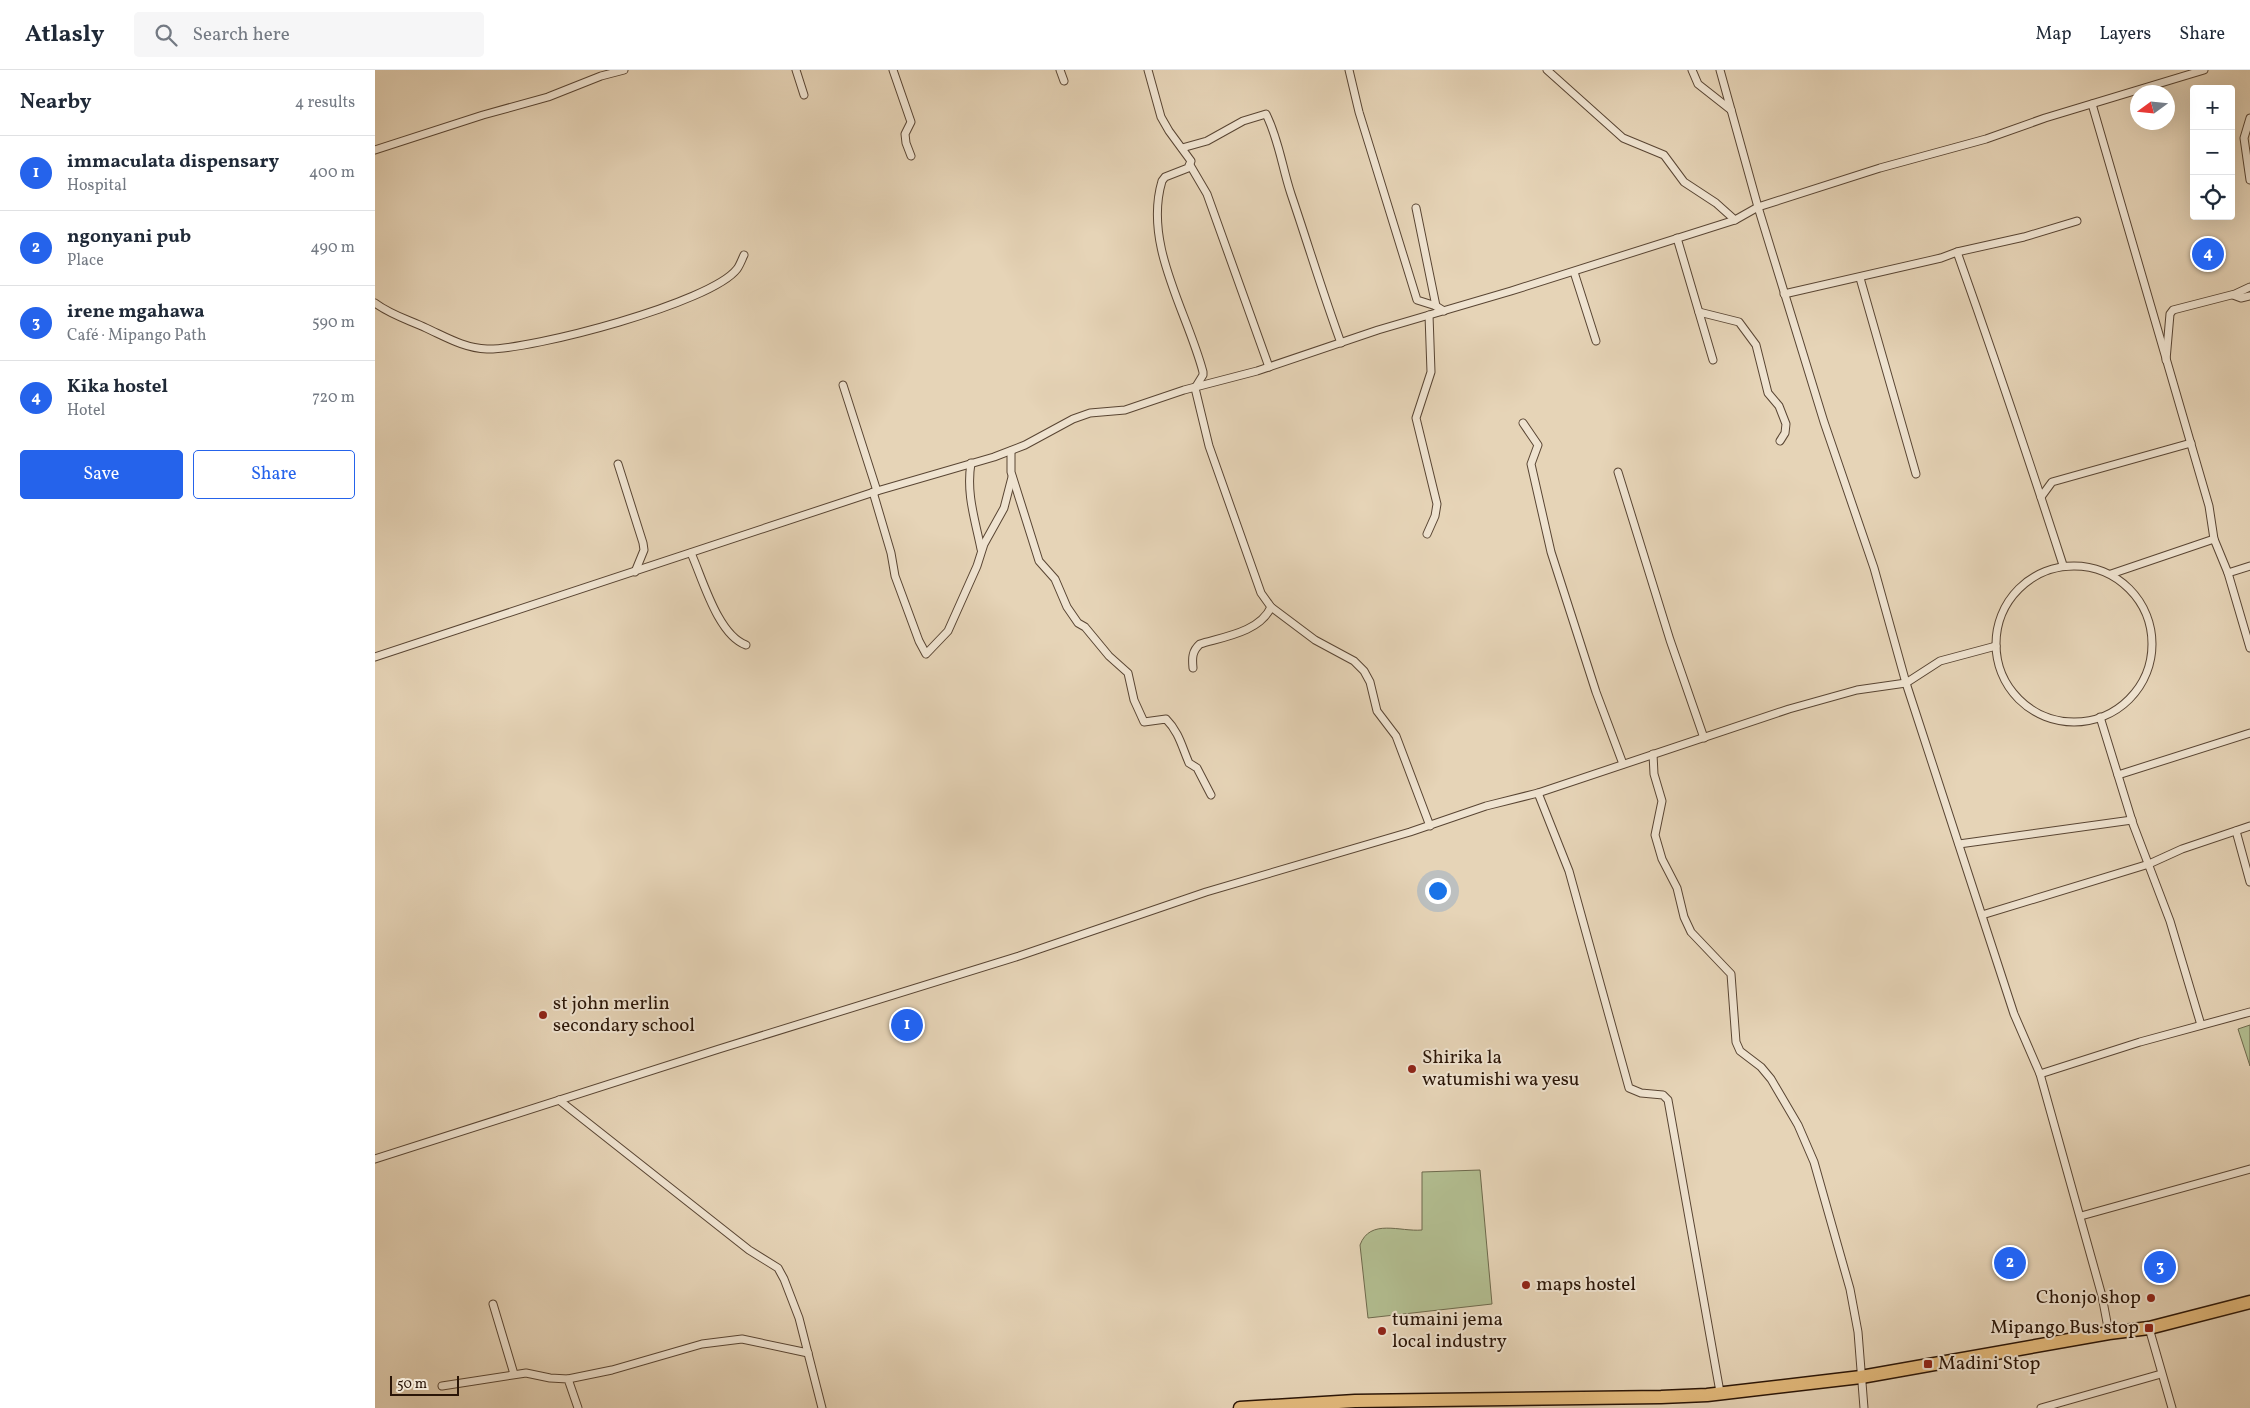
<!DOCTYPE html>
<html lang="en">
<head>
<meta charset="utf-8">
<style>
	body { margin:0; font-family:Vollkorn,serif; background:#f6f6f7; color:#1f2937 }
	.controls { position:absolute; right:15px; top:15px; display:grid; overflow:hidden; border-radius:5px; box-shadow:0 5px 20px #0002 }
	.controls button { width:45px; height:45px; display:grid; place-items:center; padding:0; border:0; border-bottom:1px solid #e0e1e3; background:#fff; color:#1f2937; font:25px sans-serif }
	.compass { position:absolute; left:1755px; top:15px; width:45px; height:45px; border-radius:50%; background:#fff; box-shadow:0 5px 20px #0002; rotate:255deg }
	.scale { position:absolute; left:15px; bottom:12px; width:69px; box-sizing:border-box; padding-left:5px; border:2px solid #2a1507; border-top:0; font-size:14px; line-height:18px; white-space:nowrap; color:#2a1507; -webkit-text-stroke:4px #efe3d0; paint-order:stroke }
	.you { position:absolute; left:1062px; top:820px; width:18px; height:18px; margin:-12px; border:4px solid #fff; border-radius:50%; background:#1a73e8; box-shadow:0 0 0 8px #1a73e833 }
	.badge { display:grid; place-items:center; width:32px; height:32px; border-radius:50%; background:#2563eb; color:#fff; font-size:16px; font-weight:700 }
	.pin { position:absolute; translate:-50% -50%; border:2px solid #fff; box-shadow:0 1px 5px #0006 }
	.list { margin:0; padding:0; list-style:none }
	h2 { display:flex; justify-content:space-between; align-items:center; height:65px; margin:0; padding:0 20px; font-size:21px }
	h2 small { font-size:16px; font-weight:400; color:#747a83 }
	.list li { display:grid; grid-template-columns:32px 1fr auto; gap:15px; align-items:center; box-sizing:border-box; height:75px; padding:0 20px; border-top:1px solid #e0e1e3 }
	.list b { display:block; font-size:19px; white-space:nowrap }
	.list p { margin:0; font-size:16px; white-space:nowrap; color:#747a83 }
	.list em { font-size:16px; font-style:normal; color:#747a83 }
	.actions { display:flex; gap:10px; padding:15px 20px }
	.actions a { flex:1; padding:11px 0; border:1px solid #2563eb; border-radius:5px; text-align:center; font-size:18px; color:#2563eb }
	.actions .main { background:#2563eb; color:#fff }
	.icon { flex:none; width:28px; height:28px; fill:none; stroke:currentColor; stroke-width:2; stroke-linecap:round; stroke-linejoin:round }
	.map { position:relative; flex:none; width:1875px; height:1338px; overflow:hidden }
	header { display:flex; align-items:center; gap:30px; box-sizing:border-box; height:70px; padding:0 25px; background:#fff; border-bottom:1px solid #e0e1e3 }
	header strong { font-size:24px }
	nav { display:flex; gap:28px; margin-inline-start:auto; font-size:18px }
	.search { width:350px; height:45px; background:#f6f6f7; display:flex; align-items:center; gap:12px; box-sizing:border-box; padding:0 18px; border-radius:5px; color:#747a83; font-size:19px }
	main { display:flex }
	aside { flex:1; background:#fff }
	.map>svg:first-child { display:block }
	.green { fill:#b2bd90; stroke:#6e694c }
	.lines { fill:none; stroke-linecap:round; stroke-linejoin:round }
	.street-casing { stroke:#594533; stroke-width:9 }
	.highway-casing { stroke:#2a1507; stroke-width:15 }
	.street { stroke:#efe3d0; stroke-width:7 }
	.highway { stroke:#e3ba7c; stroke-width:12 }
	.poi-dot { fill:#8f2418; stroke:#efe3d0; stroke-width:2 }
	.labels { text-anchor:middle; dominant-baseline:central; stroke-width:4; stroke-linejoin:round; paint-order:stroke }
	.poi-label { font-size:19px; fill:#2a1507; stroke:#efe3d0; text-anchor:start }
</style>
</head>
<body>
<header>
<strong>Atlasly</strong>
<div class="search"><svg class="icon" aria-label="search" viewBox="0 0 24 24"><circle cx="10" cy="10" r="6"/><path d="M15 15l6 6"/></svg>Search here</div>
<nav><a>Map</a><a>Layers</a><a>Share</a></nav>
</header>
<main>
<aside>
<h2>Nearby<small>4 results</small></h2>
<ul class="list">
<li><span class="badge">1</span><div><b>immaculata dispensary</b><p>Hospital</p></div><em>400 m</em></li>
<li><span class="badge">2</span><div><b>ngonyani pub</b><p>Place</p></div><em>490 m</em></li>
<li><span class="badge">3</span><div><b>irene mgahawa</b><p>Café · Mipango Path</p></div><em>590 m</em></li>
<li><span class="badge">4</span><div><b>Kika hostel</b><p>Hotel</p></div><em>720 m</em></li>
</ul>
<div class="actions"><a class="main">Save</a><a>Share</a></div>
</aside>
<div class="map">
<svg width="1875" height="1338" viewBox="0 0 1875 1338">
	<rect width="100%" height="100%" fill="#e6d4b7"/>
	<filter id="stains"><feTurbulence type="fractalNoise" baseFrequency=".004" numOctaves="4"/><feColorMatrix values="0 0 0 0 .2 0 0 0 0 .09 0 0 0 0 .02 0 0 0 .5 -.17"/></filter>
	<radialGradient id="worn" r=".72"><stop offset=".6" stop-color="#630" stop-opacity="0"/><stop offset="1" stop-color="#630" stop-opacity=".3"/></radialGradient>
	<g class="green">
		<polygon points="1875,955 1875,996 1863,959"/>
		<path d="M1105 1100 1117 1234 993 1248 985 1175C995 1148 1025 1162 1047 1160V1102Z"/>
	</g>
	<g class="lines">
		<g class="street-casing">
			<g id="street">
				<polyline points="421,0 429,25"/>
				<polyline points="518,0 536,52 530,64 531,73 536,86"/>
				<polyline points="685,0 689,11"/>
				<path d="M773 0 786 47 794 61 816 91 813 98 790 107 787 111C768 175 812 241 828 302V305L820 318 834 376 886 523 896 537 940 570 979 591 989 601 995 612 1002 641 1021 666 1055 756"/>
				<polyline points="974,0 984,42 1042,230 1061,236 1069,241"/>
				<polyline points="1172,0 1248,68 1289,85 1309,112 1341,133 1360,150"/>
				<polyline points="1317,0 1323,14 1356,40"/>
				<polyline points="1345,0 1383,137 1449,352 1499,498 1531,613 1639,944 1665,1004 1727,1226 1734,1263"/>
				<polyline points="1717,34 1834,436 1839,469 1853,503 1875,578"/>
				<polyline points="1875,48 1869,68 1875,110"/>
				<path d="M807 78 832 71 868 51 891 44C904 70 907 97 916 124 933 174 948 224 966 273"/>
				<polyline points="0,80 108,45 173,27 226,6 249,0"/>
				<polyline points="815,95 832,124 894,297"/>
				<polyline points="1041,138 1061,236"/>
				<polyline points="1302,168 1338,290"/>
				<path d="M1582 182C1619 286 1654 390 1688 495"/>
				<polyline points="1199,202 1221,271"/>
				<polyline points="1485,208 1541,404"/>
				<polyline points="1409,224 1566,188 1582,182 1649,167 1702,151"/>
				<polyline points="1858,225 1866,228 1875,226"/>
				<path d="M0 233C16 245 34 250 51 258 71 267 89 278 112 279 156 280 336 233 362 199 365 195 367 189 369 185"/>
				<polyline points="1324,242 1364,252 1381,275 1393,323 1404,336 1411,354 1410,363 1405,371"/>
				<polyline points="1791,290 1795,244 1798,240 1860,224 1875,217"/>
				<polyline points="468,315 502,421"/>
				<polyline points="1148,353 1163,375 1156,394 1176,482 1221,622 1248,694"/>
				<path d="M636 381V402L664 491 680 509 692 537 703 553 710 557 734 586 753 603 759 630 769 652 791 649C804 662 807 677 814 693L822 698 836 725"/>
				<path d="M596 393C591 424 600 449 606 479"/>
				<polyline points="243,394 268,473 269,480 260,502"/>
				<polyline points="1243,402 1295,570 1329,668"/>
				<polyline points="498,422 516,483 520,506 544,571 551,584 573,561 602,496 609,474 629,438 637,407"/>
				<polyline points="1666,427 1677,412 1816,373"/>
				<polyline points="1052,464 1060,446 1062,434 1041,348 1056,302 1054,245"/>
				<path d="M316 483C328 510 343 565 371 575"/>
				<circle cx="1699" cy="574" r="78"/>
				<polyline points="1853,503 1875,496"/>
				<polyline points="1736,504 1839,469"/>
				<polyline points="0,587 502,421 619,387 650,375 698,349 715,343 750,340 809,320 882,301 1003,260 1136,221 1360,150 1383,137 1505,98 1611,69 1670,48 1829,0"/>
				<path d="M818 598C817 588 817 581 825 574 848 567 885 562 896 537"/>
				<polyline points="1725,647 1758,754 1795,851 1826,955"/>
				<polyline points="1278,684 1279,704 1287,731 1280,765 1287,789 1302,818 1309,847 1316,862 1356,904 1361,972 1365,981 1386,997 1396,1009 1423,1055 1439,1092 1475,1219 1483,1262 1489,1338"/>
				<polyline points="1743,705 1875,663"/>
				<polyline points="1163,723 1194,801 1254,1018 1266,1023 1288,1025 1293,1030 1345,1322"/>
				<polyline points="1861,761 1875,812"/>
				<polyline points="1584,774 1757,750"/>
				<polyline points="1607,845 1774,794 1807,779 1875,756"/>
				<polyline points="1665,1004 1765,972 1875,942"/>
				<polyline points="184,1030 374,1180 403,1198 409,1209 424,1248 447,1338"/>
				<polyline points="0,1089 344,979 644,886 831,822 1035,762 1111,736 1163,723 1414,639 1482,620 1531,613 1565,591 1621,576"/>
				<polyline points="1706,1146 1875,1099"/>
				<polyline points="118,1234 139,1304"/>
				<polyline points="1774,1258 1797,1338"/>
				<polyline points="193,1309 237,1300 327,1274 367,1269 433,1283"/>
				<polyline points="67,1316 151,1303 175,1308 193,1309 203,1338"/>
				<polyline points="1666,1338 1786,1304"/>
			</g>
		</g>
		<g class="highway-casing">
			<polyline id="highway" points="865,1338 980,1331 1286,1327 1332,1325 1486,1307 1734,1263 1774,1258 1875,1232"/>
		</g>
		<use href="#street" class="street"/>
		<use href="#highway" class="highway"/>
	</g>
	<g class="poi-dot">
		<circle cx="168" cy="945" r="5"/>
		<circle cx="1037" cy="999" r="5"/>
		<circle cx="1151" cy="1215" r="5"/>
		<circle cx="1776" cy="1228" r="5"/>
		<rect x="1769" y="1253" width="10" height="10" rx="2.5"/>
		<circle cx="1007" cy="1261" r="5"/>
		<rect x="1548" y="1289" width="10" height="10" rx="2.5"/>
	</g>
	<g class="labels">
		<g class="poi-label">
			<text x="178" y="934">st john merlin<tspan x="178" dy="22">secondary school</tspan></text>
			<text x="1047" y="988">Shirika la<tspan x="1047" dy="22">watumishi wa yesu</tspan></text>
			<text x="1161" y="1215">maps hostel</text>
			<text x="1766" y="1228" text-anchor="end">Chonjo shop</text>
			<text x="1017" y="1250">tumaini jema<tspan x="1017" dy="22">local industry</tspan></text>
			<text x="1764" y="1258" text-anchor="end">Mipango Bus stop</text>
			<text x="1563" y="1294">Madini Stop</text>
		</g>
	</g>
	<rect width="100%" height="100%" filter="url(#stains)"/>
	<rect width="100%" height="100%" fill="url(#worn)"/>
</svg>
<div class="controls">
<button>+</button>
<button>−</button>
<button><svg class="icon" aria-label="locate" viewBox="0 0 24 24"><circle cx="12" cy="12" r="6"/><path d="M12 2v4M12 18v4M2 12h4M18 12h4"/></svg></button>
</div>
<svg class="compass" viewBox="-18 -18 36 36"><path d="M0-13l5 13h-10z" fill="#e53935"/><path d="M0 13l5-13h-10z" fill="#747a83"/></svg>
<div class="scale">50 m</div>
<div class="you"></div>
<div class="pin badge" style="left:532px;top:955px">1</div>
<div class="pin badge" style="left:1635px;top:1193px">2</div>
<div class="pin badge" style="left:1785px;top:1197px">3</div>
<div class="pin badge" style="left:1833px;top:184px">4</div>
</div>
</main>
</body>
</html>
